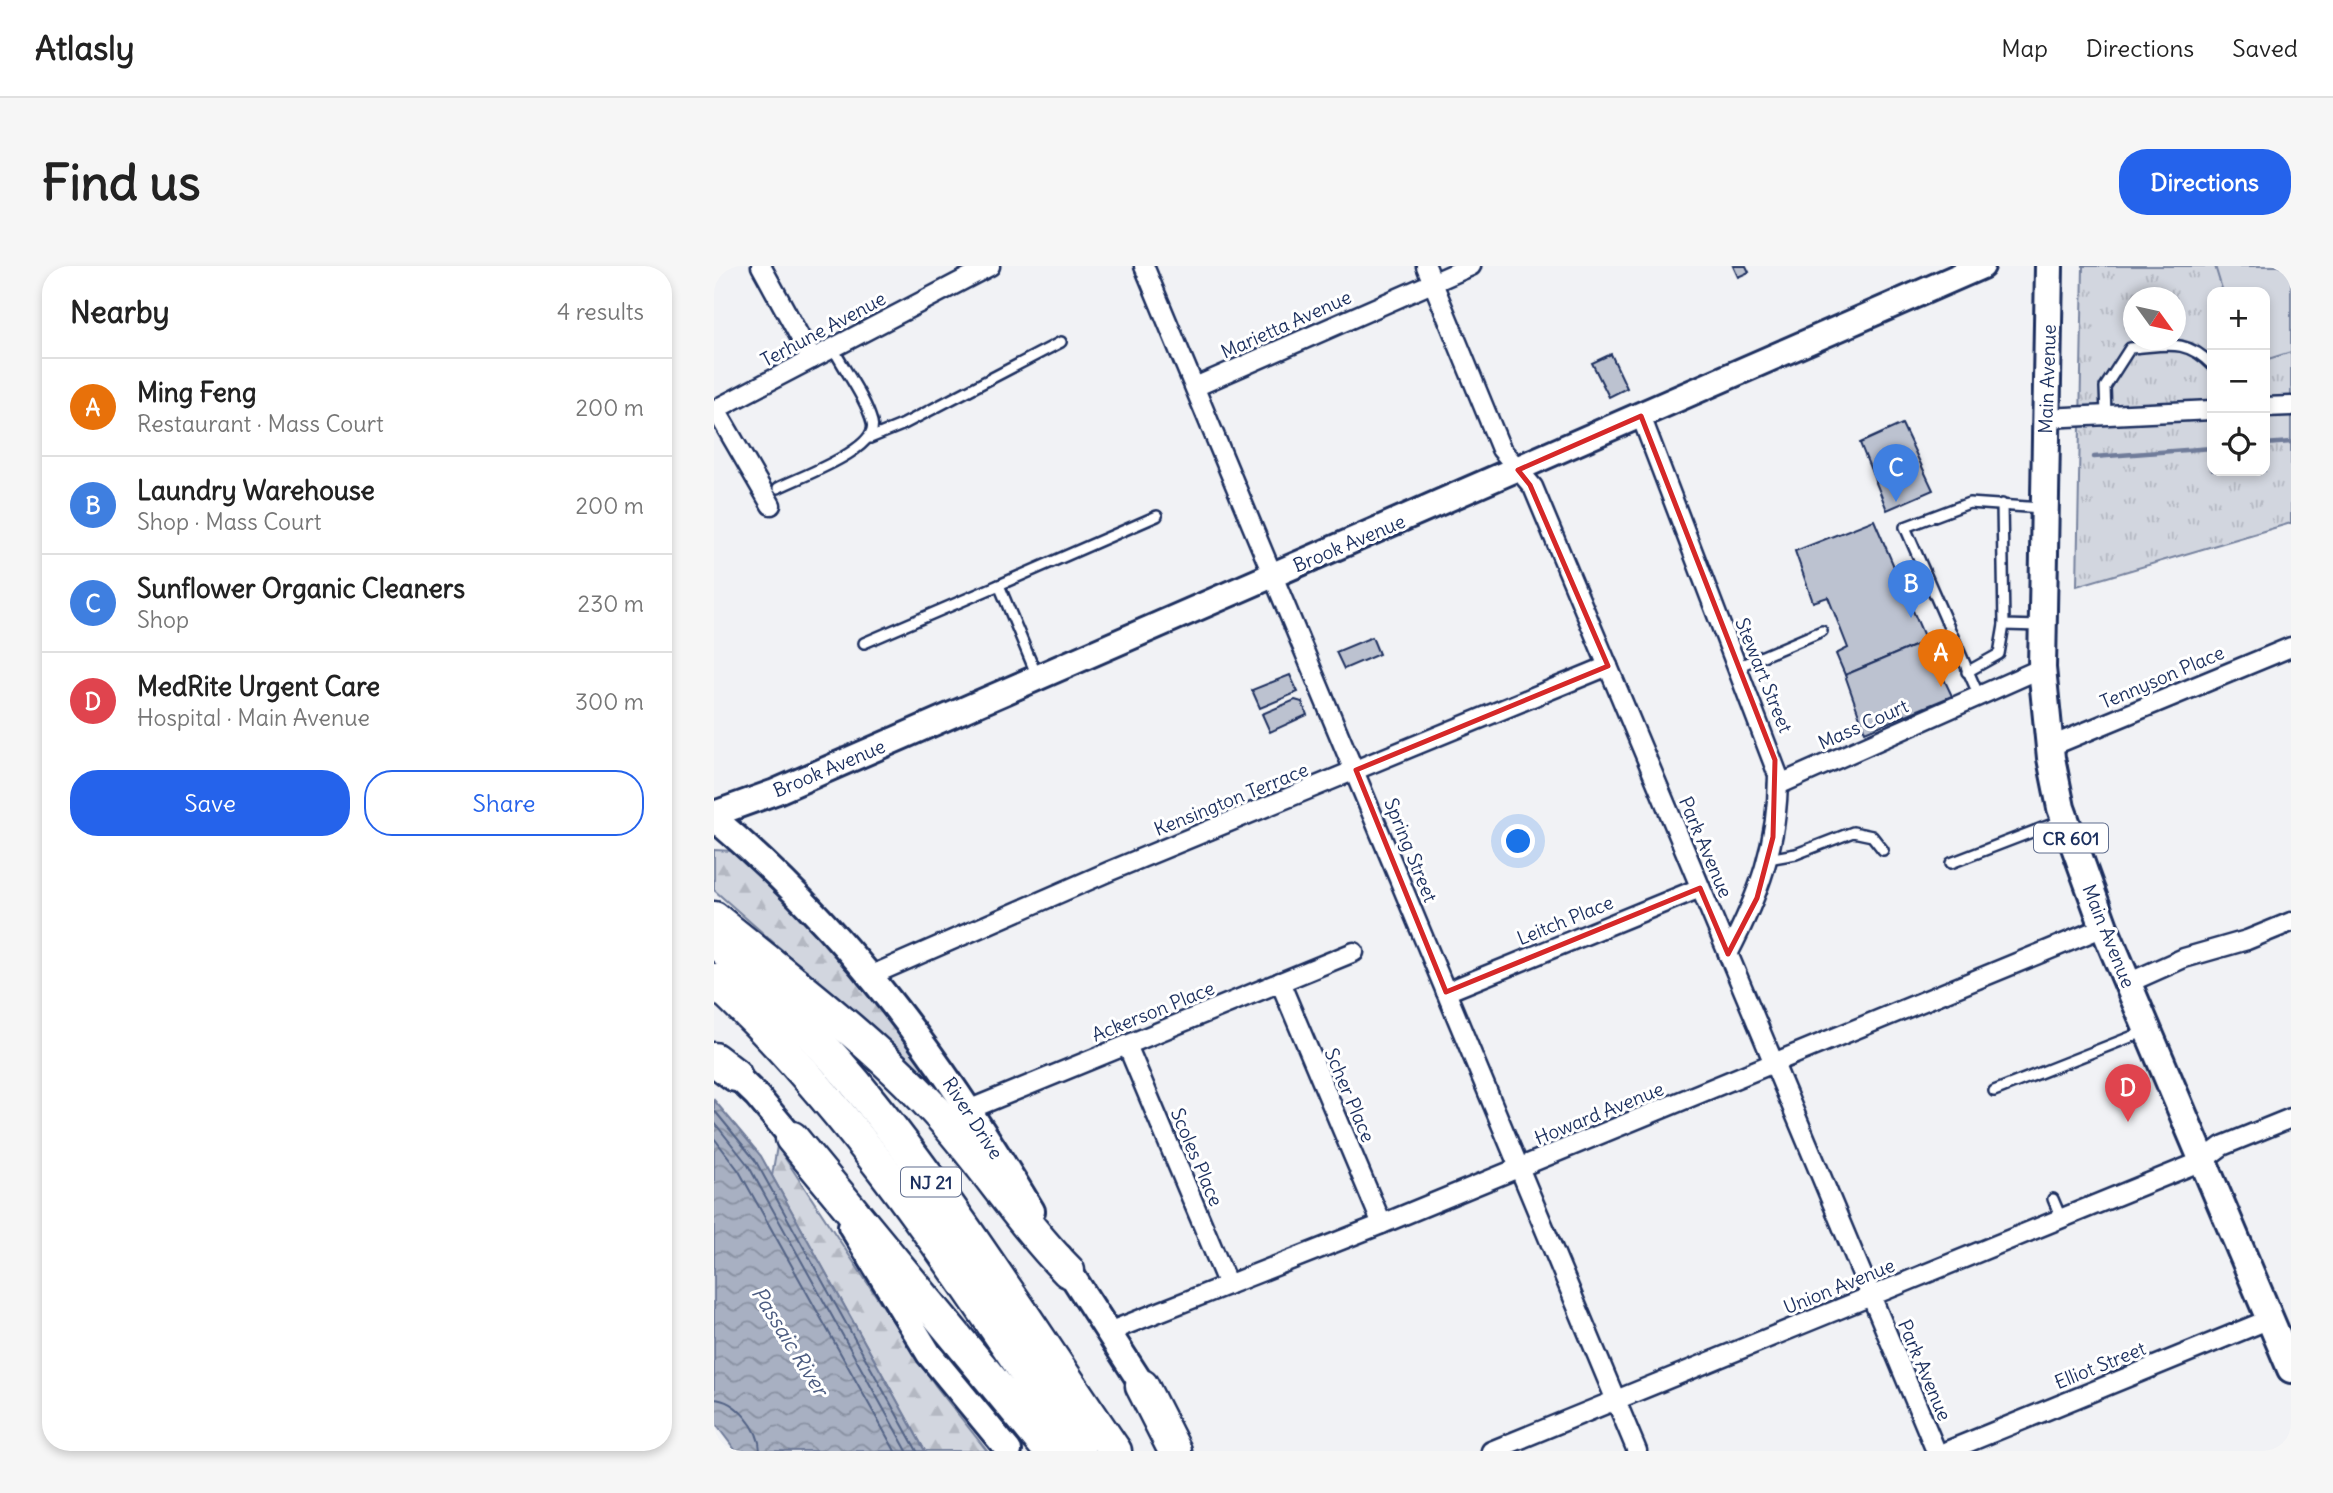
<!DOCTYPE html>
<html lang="en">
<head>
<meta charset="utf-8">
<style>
	body { margin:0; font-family:Delius,sans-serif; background:#f6f6f6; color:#222 }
	.controls { position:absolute; right:21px; top:21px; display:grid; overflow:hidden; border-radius:14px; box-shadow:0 4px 10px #0003 }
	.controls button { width:63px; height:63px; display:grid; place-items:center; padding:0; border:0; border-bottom:2px solid #e0e0e0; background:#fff; color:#222; font:35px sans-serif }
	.compass { position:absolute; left:1409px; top:21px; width:63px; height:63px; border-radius:50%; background:#fff; box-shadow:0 4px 10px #0003; rotate:123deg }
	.you { position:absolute; left:805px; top:576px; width:24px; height:24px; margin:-18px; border:5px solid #fff; border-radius:50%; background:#1a73e8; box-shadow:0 0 0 10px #1a73e833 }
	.badge { display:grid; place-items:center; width:46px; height:46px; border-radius:50%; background:#2563eb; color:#fff; font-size:23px; font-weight:700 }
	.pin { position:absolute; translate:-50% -58px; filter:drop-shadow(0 2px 4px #0008) }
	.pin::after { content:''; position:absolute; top:37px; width:24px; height:21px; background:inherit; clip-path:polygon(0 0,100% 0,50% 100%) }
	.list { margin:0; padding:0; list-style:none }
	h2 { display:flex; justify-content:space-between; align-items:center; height:91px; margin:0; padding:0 28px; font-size:30px }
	h2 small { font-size:23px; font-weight:400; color:#767676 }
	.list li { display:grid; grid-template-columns:46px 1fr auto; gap:21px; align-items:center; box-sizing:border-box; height:98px; padding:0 28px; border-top:2px solid #e0e0e0 }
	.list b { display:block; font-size:26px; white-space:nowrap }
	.list p { margin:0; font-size:23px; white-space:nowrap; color:#767676 }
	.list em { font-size:23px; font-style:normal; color:#767676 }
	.actions { display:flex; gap:14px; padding:21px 28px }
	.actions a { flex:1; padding:16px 0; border:2px solid #2563eb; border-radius:28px; text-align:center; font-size:24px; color:#2563eb }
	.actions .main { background:#2563eb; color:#fff }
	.icon { flex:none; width:38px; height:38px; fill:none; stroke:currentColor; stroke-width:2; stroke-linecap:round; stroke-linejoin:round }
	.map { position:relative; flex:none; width:1577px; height:1185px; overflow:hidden; border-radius:28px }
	header { display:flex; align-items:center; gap:42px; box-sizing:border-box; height:98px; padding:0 35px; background:#fff; border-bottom:2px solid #e0e0e0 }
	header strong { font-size:33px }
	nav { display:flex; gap:38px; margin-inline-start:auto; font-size:24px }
	.intro { display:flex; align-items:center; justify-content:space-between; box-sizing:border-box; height:168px; padding:0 42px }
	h1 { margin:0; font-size:49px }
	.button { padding:18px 32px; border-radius:28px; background:#2563eb; color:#fff; font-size:24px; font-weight:700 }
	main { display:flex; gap:42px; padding:0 42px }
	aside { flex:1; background:#fff; border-radius:28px; box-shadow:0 4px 10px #0003 }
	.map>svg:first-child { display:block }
	.grass { fill:url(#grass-tufts); stroke:#76829e; stroke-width:2; fill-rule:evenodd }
	.forest { fill:url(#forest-firs); stroke:#76829e; stroke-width:2 }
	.garden { fill:#d2d6df; stroke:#76829e; stroke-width:2 }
	.water { fill:url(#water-waves); stroke:#707c9a; stroke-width:2 }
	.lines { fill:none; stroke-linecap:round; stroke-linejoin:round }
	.shore { stroke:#536386; stroke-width:2 }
	.stream { stroke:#707c9a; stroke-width:4.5 }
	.building { fill:#bcc2d0; stroke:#1b2f5e; stroke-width:2 }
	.service-casing { stroke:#1b2f5e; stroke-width:14 }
	.minor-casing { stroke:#1b2f5e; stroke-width:23 }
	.secondary-casing { stroke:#1b2f5e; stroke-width:30 }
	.primary-casing { stroke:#1b2f5e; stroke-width:32 }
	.motorway-casing { stroke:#1b2f5e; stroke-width:37 }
	.service { stroke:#fff; stroke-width:9 }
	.minor { stroke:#fff; stroke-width:18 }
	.secondary { stroke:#fff; stroke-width:24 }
	.primary { stroke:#fff; stroke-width:26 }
	.motorway { stroke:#fff; stroke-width:32 }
	.marked { fill:none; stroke:#d62828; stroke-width:5; stroke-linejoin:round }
	.labels { text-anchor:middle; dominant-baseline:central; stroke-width:6; stroke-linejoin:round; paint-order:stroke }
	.shield { fill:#fff; stroke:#5f6d8e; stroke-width:2 }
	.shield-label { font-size:18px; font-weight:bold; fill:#1b2f5e }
	.street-label { font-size:19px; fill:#1b2f5e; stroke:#fff }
	.water-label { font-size:21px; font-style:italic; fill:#4c5c81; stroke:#fff }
</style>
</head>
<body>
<header>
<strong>Atlasly</strong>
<nav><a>Map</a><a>Directions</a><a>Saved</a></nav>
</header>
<div class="intro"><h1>Find us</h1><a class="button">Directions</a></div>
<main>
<aside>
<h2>Nearby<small>4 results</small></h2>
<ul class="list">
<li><span class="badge" style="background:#e8710a">A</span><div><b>Ming Feng</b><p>Restaurant · Mass Court</p></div><em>200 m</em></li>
<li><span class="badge" style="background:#3f7fe0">B</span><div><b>Laundry Warehouse</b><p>Shop · Mass Court</p></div><em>200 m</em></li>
<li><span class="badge" style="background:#3f7fe0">C</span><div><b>Sunflower Organic Cleaners</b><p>Shop</p></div><em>230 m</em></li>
<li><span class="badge" style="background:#e0444e">D</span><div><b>MedRite Urgent Care</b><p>Hospital · Main Avenue</p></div><em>300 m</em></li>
</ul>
<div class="actions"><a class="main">Save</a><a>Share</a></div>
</aside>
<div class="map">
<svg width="1577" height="1185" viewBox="0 0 1577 1185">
	<defs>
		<pattern id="grass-tufts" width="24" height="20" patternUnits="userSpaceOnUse" patternTransform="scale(1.75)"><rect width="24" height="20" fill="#d2d6df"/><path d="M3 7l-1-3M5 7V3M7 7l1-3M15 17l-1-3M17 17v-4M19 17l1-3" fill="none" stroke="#b4b8c2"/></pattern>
		<pattern id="forest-firs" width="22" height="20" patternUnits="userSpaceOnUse" patternTransform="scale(1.75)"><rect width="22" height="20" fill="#d2d6df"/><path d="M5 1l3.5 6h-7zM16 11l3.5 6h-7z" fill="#b4b8c2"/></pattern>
		<pattern id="water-waves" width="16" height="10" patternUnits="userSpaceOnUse" patternTransform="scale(1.75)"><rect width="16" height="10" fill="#a8b0c2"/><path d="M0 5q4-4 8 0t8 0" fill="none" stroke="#8890a1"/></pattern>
	</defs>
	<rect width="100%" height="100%" fill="#f1f2f5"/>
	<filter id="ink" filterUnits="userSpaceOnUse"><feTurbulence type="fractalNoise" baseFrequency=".0143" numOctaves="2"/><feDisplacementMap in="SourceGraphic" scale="14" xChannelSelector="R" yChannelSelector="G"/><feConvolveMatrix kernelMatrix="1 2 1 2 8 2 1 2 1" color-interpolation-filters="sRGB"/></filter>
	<g filter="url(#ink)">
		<path class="grass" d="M1369 0H1577V257L1363 320ZM1498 26H1551V205H1498ZM1420 32H1462V74H1420Z"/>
		<g class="forest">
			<polygon points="0,584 19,585 91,648 215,797 235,831 0,624"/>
			<polygon points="63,880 221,1119 273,1185 211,1185 58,910"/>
		</g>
		<polygon class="garden" points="1501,0 1577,0 1577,86 1551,94 1551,26 1509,26"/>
		<polygon class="water" points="0,834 47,890 211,1185 22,1185 0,1156"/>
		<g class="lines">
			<g class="shore">
				<polyline points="0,844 41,894 203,1185"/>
				<polyline points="0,856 34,899 193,1185"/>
				<polyline points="0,872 25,905 181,1185"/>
				<path d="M0 1133C22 1134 46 1163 46 1185"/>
			</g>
			<g class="stream">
				<polyline points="1551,178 1577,176"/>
				<polyline points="1380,191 1498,182"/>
			</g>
		</g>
		<g class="building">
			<polygon points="1019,0 1032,0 1035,6 1024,11"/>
			<polygon points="897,88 913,122 895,131 878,97"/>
			<polygon points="1188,158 1219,224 1173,244 1146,177"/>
			<polygon points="1160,254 1212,375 1131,409 1122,388 1134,382 1114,331 1099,336 1081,285"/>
			<polygon points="658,371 665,388 630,403 622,386"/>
			<polygon points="1212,375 1238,430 1151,466 1131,409"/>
			<polygon points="576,409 584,426 546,442 538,424"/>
			<polygon points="581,434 588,436 593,449 556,466 548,448"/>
		</g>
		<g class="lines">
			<g class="service-casing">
				<g id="service">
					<path d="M1392 149 1391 121 1416 82C1451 80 1471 71 1498 99"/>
					<polyline points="156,172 188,159 347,76"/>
					<path d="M64 222C85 211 166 183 158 156 151 131 131 105 119 82"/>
					<polyline points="1288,238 1290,359 1326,360"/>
					<polyline points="150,377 285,319"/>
					<polyline points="1023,401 1108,365"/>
					<polyline points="1253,406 1285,388 1290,359"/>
					<polyline points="323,410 285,319 443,250"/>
					<polyline points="1265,430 1191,261 1255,237 1328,242"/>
					<polyline points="1054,593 1082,588 1139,566 1158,570 1169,584"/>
					<polyline points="1237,597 1349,554"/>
					<polyline points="1280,825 1432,765"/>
					<polyline points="1339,933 1347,952"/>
				</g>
			</g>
			<g class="minor-casing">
				<g id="minor">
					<polyline points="47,0 98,93"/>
					<polyline points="430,0 923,1185"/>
					<polyline points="712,0 787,183 819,221 1222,1185"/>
					<polyline points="481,121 757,0"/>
					<polyline points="1551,141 1577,140"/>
					<polyline points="0,144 276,0"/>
					<polyline points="2,144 57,239"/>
					<path d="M927 150 1064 509C1064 578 1045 628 1014 688"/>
					<polyline points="1332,152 1498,144"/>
					<polyline points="1335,481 1577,381"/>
					<polyline points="1064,519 1328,402"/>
					<polyline points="158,709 396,605 894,400"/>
					<polyline points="566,716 668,958"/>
					<polyline points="1414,717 1470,692 1533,674 1577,656"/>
					<polyline points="732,726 986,622"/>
					<polyline points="413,779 514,1019"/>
					<polyline points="254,844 640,686"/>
					<polyline points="394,1066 668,958 1390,661"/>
					<polyline points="777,1185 1488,895 1508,880 1577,852"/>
					<polyline points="1233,1185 1556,1053"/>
				</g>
			</g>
			<g class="secondary-casing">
				<g id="secondary">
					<polyline points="0,548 61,526 1268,0"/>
					<path d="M0 552C135 666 228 794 318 945"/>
					<polyline points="8,796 43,830 89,885"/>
					<polyline points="137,960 215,1088 295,1185"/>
					<polyline points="346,991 438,1134"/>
				</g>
			</g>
			<g class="primary-casing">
				<polyline id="primary" points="1335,0 1328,402 1337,492 1347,542 1390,661 1577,1103"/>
			</g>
			<g class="motorway-casing">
				<g id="motorway">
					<path d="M0 652C75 713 155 773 221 844 269 896 305 955 354 1005"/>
					<path d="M0 674C56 725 111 778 158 838 246 948 321 1069 401 1185"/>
					<path d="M0 714C147 850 252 1020 365 1185"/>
					<polyline points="0,793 21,809"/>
					<polyline points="78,872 336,1185"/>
					<polyline points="428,1120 461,1185"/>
				</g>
			</g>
			<use href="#service" class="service"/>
			<use href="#minor" class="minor"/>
			<use href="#secondary" class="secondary"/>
			<use href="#primary" class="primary"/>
			<use href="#motorway" class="motorway"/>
		</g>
	</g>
	<path class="marked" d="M927 150 1061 494 1059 571 1043 632 1014 688 986 622 732 726 642 504 894 400 816 219 804 204Z"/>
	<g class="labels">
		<g class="shield">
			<rect x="1320" y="557.5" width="74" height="29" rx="5"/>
			<rect x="187" y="901.5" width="60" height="29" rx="5"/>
		</g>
		<g class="shield-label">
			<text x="1357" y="572">CR 601</text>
			<text x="217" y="916">NJ 21</text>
		</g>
		<g class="street-label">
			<text transform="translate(572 58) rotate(-24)">Marietta Avenue</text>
			<text transform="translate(109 63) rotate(-28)">Terhune Avenue</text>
			<text transform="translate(1333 113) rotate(-88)">Main Avenue</text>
			<text transform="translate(635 277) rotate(-23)">Brook Avenue</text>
			<text transform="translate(1050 409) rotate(68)">Stewart Street</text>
			<text transform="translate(1448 411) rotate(-23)">Tennyson Place</text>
			<text transform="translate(1149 458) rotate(-24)">Mass Court</text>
			<text transform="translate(115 502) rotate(-23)">Brook Avenue</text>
			<text transform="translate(517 533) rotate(-22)">Kensington Terrace</text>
			<text transform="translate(992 581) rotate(67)">Park Avenue</text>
			<text transform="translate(697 584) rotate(68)">Spring Street</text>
			<text transform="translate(851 654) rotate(-22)">Leitch Place</text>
			<text transform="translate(1395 670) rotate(68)">Main Avenue</text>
			<text transform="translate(439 745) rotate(-22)">Ackerson Place</text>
			<text transform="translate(636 829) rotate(67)">Scher Place</text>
			<text transform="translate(885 847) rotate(-22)">Howard Avenue</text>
			<text transform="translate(259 852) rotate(57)">River Drive</text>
			<text transform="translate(483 891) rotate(67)">Scoles Place</text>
			<text transform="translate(1125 1020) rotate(-22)">Union Avenue</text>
			<text transform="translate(1386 1099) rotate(-22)">Elliot Street</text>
			<text transform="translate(1211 1104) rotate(67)">Park Avenue</text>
		</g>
		<g class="water-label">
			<text transform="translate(76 1075) rotate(58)">Passaic River</text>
		</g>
	</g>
</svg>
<div class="controls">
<button>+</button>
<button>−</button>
<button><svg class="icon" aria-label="locate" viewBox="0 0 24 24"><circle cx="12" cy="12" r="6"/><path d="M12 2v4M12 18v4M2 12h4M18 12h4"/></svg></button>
</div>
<svg class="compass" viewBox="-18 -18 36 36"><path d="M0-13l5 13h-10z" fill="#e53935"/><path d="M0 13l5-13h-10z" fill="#767676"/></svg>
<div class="you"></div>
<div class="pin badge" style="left:1227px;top:421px;background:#e8710a">A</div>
<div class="pin badge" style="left:1197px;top:352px;background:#3f7fe0">B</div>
<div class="pin badge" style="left:1182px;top:236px;background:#3f7fe0">C</div>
<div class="pin badge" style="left:1414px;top:856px;background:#e0444e">D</div>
</div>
</main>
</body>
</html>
